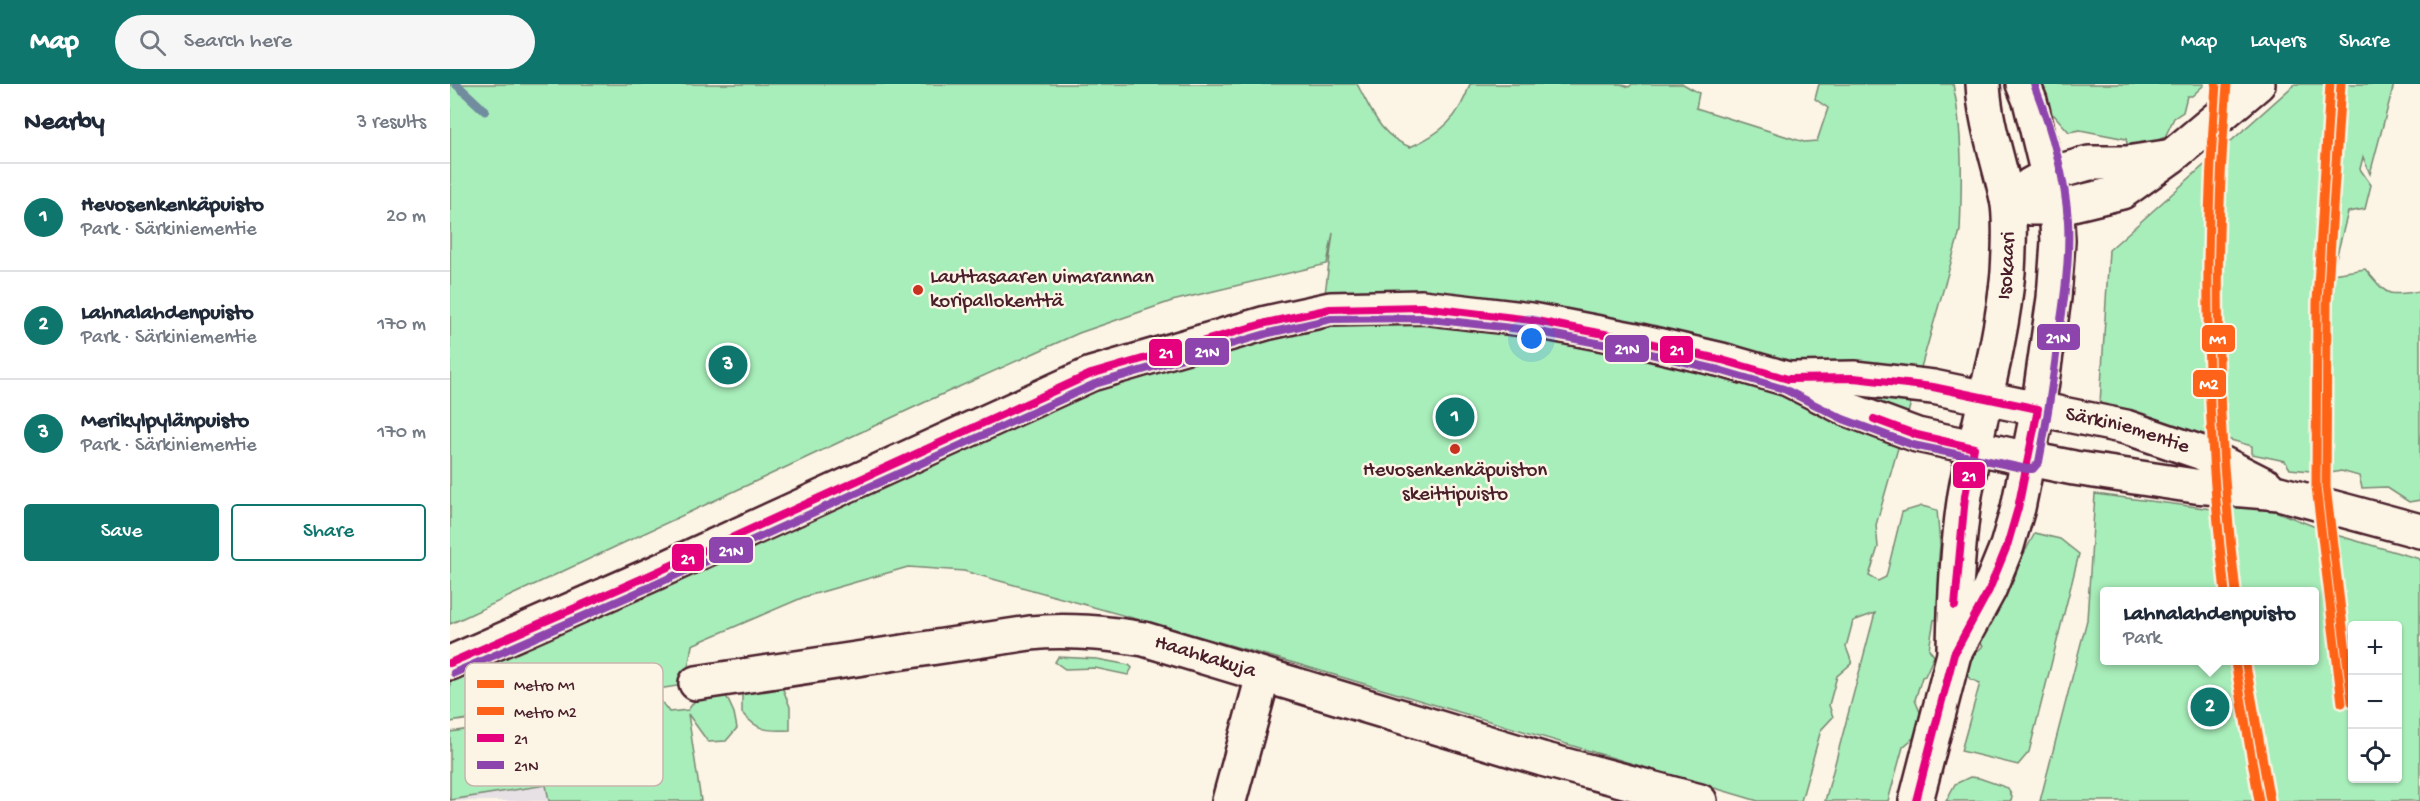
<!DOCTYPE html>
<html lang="en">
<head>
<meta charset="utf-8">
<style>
	body { margin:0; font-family:"Gochi Hand",sans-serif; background:#f6f6f7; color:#1f2937 }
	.controls { position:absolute; right:18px; bottom:18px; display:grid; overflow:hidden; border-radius:6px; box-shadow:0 2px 4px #0004 }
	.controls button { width:54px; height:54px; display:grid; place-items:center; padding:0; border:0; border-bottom:2px solid #e0e1e3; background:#fff; color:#1f2937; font:30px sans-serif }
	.you { position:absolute; left:1082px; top:255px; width:21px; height:21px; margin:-15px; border:4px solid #fff; border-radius:50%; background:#1a73e8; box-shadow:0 0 0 9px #1a73e833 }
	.badge { display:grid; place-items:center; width:39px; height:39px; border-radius:50%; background:#0f766e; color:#fff; font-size:20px; font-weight:700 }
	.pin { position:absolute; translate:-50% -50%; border:3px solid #fff; box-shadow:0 2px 6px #0006 }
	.popup { position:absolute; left:1650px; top:503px; width:219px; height:78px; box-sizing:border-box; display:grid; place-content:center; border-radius:6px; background:#fff; filter:drop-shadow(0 2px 4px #0005); font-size:20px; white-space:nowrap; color:#747a83 }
	.popup b { font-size:22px; color:#1f2937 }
	.popup::after { content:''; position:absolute; left:50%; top:100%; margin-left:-12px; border:12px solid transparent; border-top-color:#fff }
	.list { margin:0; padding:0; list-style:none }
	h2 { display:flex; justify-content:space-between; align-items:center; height:78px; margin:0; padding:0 24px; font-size:26px }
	h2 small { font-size:20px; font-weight:400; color:#747a83 }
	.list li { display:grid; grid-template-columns:39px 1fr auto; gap:18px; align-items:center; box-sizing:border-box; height:108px; padding:0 24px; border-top:2px solid #e0e1e3 }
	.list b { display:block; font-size:22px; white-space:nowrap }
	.list p { margin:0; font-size:20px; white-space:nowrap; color:#747a83 }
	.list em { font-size:20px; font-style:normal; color:#747a83 }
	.actions { display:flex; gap:12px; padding:18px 24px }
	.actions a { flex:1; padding:14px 0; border:2px solid #0f766e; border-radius:6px; text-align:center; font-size:21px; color:#0f766e }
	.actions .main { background:#0f766e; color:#fff }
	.icon { flex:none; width:33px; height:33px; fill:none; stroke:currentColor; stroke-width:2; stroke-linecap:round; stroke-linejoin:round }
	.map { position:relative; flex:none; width:1970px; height:717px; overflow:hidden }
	header { display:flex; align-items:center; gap:36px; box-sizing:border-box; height:84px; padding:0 30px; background:#0f766e; color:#fff }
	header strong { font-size:28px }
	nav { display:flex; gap:33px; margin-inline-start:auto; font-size:21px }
	.search { width:420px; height:54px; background:#f6f6f7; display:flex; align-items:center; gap:15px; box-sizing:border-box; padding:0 21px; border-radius:33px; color:#747a83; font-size:22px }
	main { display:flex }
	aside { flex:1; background:#fff }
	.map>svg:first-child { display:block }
	.built { fill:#e7e1e5 }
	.green { fill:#a8eeba; stroke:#798672; stroke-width:1.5; fill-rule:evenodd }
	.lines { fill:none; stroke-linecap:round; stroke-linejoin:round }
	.stream { stroke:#728c9f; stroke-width:9 }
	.minor-casing { stroke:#4a1f2b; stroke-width:38 }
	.tertiary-casing { stroke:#4a1f2b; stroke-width:38 }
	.secondary-casing { stroke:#4a1f2b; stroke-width:38 }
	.minor { stroke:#fcf5e5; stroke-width:33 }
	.tertiary { stroke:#fcf5e5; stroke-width:33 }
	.secondary { stroke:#fcf5e5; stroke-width:33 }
	.bus-1-casing { stroke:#fcf5e5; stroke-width:12 }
	.bus-2-casing { stroke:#fcf5e5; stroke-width:12 }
	.bus-1 { stroke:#e5007d; stroke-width:8 }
	.bus-2 { stroke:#8e44ad; stroke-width:8 }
	.metro-1-casing { stroke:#fcf5e5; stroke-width:14 }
	.metro-2-casing { stroke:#fcf5e5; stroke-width:14 }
	.metro-1 { stroke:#ff6319; stroke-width:9 }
	.metro-2 { stroke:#ff6319; stroke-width:9 }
	.poi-dot { fill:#c8321e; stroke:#fcf5e5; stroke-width:2 }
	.labels { text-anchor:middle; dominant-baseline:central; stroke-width:5; stroke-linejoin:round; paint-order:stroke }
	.street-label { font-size:21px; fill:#4a1f2b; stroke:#fcf5e5 }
	.poi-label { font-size:21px; fill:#4a1f2b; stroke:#fcf5e5; text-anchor:start }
	.key { fill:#fcf5e5; stroke:#c7b5ad; stroke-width:1.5 }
	.key-label { font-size:16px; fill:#4a1f2b }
	.line-badge { stroke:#fcf5e5; stroke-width:2 }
	.badge-label { font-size:16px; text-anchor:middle; font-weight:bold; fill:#fff }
</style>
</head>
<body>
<header>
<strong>Map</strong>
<div class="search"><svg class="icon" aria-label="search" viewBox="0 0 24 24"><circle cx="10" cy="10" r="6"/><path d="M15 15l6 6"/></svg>Search here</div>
<nav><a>Map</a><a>Layers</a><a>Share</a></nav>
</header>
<main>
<aside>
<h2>Nearby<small>3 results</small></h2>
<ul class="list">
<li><span class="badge">1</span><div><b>Hevosenkenkäpuisto</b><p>Park · Särkiniementie</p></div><em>20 m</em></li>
<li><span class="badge">2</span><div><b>Lahnalahdenpuisto</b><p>Park · Särkiniementie</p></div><em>170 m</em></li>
<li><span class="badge">3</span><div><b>Merikylpylänpuisto</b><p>Park · Särkiniementie</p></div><em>170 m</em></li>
</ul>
<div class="actions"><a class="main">Save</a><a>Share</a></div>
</aside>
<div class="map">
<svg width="1970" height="717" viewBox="0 0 1970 717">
	<rect width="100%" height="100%" fill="#fcf5e5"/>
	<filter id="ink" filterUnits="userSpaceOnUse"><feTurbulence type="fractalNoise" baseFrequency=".0167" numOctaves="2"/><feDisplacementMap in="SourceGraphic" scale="12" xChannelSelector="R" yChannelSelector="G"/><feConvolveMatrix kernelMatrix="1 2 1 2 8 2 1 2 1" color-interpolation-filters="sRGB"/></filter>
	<g filter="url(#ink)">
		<polygon class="built" points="96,701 99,717 0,717 0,716"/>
		<g class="green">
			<path d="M0 0H907C922 27 929 51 960 63 992 49 1009 34 1020 0H1171L1179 3 1182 0H1233L1249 9 1246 24 1354 58 1367 57 1378 24 1365 15 1369 0H1503C1513 47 1512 99 1510 147L1426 441 1428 463 1419 492 1428 497 1436 493 1452 428 1472 422 1487 426 1490 461 1488 483 1501 488 1513 508 1558 498 1562 500 1573 471 1585 449 1610 455 1629 470 1579 668 1568 681 1511 667 1530 599 1520 595 1513 585 1518 576 1533 562 1510 531 1484 536 1479 565 1484 572 1475 592 1472 593 1465 616 1470 628 1468 650 1453 663 1438 717H1375L1425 529 1403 537 1396 563 1402 579 1387 592 1379 621 1383 633 1371 646 1351 717H1308L844 579 514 487 458 483 354 513 242 561 238 584 246 599 0 638V581L642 292 873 225 883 149 877 180 722 217 629 249 484 314 0 540Z"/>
			<polygon points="1591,0 1754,0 1754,1 1742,12 1737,12 1733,28 1724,34 1715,53 1679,69 1676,55 1630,46 1619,48 1604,31 1592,32"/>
			<path d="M1845 0H1944L1920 90 1913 73 1910 85 1921 101 1915 125 1898 128 1882 190 1915 185C1938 211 1934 213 1970 207V416L1959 418 1936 403 1912 404 1909 392 1891 387 1881 389 1840 385 1835 377 1802 370V362L1763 351 1738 348 1650 320 1659 166Z"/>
			<path d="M1645 410 1762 425 1770 414 1812 422 1886 451 1970 475V717H1590L1637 536ZM1655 508H1865V576H1655ZM1902 542H1948V694H1902Z"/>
			<polygon points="608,573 647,575 679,581 682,584 678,591 645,584 615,585 605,578"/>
			<path d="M331 600 340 623V646C317 647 308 647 292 629V608Z"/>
			<polygon points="274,607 284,629 287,644 276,657 258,658 238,630 251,717 99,717 96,701 0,716 0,648 127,629 139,630 145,639 171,635 176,626 196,618 211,617 219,628 238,626 249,611"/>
			<polygon points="1520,693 1529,694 1558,704 1562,713 1561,717 1496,717 1505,700"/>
		</g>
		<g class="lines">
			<polyline class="stream" points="6,0 35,27"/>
			<g class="minor-casing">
				<g id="minor">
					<polyline points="1558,118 1581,124 1606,124 1672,108 1722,72 1808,0"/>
					<polyline points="1558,118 1580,101 1600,90 1639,79 1677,79 1716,73"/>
					<path id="s1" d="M246 599 580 549C619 545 656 549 694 555L1092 675 1250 717"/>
					<polyline points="779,717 813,592"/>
				</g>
			</g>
			<g class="tertiary-casing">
				<g id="tertiary">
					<polyline points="1343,295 1404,294 1483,303 1588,325"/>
					<path id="s2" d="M1504 565C1505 514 1507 462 1515 411 1528 336 1551 264 1558 188 1559 170 1561 133 1557 115 1549 77 1535 40 1533 0"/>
					<polyline points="0,579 198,492 641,290 816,239 880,225 972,223 1081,236 1186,256 1272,276 1338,295 1397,325 1467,351 1579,375"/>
					<polyline points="1466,717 1504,570 1539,506 1557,462 1568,424 1588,325 1604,214 1608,157 1606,124 1580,17 1573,0"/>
				</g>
			</g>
			<g class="secondary-casing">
				<g id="secondary">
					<path id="s3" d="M1588 325 1676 343 1752 369 1817 402"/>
					<polyline points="1579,375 1624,384 1745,402 1829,409 1970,447"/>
				</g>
			</g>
			<use href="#minor" class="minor"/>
			<use href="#tertiary" class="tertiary"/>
			<use href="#secondary" class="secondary"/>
			<g class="bus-1-casing">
				<g id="bus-1">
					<polyline points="1424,335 1467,351 1524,364 1515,412 1505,522"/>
					<polyline points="0,579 198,492 641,290 816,239 880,225 972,223 1081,236 1186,256 1272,276 1338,295 1404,294 1483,303 1588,325 1568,424 1557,462 1539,506 1504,570 1466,717"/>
				</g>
			</g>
			<g class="bus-2-casing">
				<path id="bus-2" d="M4 589 202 502 645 300 819 249 881 235 971 234 1079 246 1184 266 1269 286 1334 305 1393 335 1463 361 1577 385H1583L1589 378C1597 337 1603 297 1608 256 1614 217 1620 177 1618 137 1615 90 1601 44 1584 0"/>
			</g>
			<use href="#bus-1" class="bus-1"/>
			<use href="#bus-2" class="bus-2"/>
			<g class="metro-1-casing">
				<g id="metro-1">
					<path d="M1777 0C1763 171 1765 337 1786 508"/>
					<polyline points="1891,0 1877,219 1876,403 1902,618"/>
					<polyline points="1795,576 1820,717"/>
				</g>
			</g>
			<g class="metro-2-casing">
				<g id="metro-2">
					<path d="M1766 0C1753 170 1755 338 1775 508"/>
					<polyline points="1880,0 1867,218 1866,403 1892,619"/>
					<polyline points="1785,578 1809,717"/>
				</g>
			</g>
			<use href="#metro-1" class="metro-1"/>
			<use href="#metro-2" class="metro-2"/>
		</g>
	</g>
	<g class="poi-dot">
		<circle cx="468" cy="206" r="6"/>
		<circle cx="1005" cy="365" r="6"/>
	</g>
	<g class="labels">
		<g class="street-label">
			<text stroke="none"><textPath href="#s2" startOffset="388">Isokaari</textPath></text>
			<text stroke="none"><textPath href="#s3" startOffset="92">Särkiniementie</textPath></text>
			<text stroke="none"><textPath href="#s1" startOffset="516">Haahkakuja</textPath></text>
		</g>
		<g class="poi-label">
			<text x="480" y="194">Lauttasaaren uimarannan<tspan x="480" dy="24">koripallokenttä</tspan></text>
			<text x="1005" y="387" text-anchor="middle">Hevosenkenkäpuiston<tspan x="1005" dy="24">skeittipuisto</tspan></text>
		</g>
	</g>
	<rect x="15" y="579" width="198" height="123" rx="9" class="key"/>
	<rect x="27" y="596" width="27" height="8" fill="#ff6319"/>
	<rect x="27" y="623" width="27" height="8" fill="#ff6319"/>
	<rect x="27" y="650" width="27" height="8" fill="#e5007d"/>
	<rect x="27" y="677" width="27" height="8" fill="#8e44ad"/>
	<g class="key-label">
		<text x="64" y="606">Metro M1</text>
		<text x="64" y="633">Metro M2</text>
		<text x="64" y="660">21</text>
		<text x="64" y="687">21N</text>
	</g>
	<g class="line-badge">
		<rect x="1586" y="239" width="45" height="28" rx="6" fill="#8e44ad"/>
		<rect x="1751" y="240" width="35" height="29" rx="6" fill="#ff6319"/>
		<rect x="1154" y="250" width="46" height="29" rx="6" fill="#8e44ad"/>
		<rect x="1209" y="251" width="35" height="29" rx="6" fill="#e5007d"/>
		<rect x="734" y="253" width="46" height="29" rx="6" fill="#8e44ad"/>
		<rect x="698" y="254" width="35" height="29" rx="6" fill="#e5007d"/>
		<rect x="1742" y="285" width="35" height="29" rx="6" fill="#ff6319"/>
		<rect x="1502" y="377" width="34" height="28" rx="6" fill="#e5007d"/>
		<rect x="258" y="452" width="46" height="28" rx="6" fill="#8e44ad"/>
		<rect x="221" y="459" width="34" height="29" rx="6" fill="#e5007d"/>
	</g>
	<g class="badge-label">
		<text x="1608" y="259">21N</text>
		<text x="1768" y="260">M1</text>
		<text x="1177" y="270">21N</text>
		<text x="1227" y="271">21</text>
		<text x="757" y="273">21N</text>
		<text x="716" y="274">21</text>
		<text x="1759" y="305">M2</text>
		<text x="1519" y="397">21</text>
		<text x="281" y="472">21N</text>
		<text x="238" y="480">21</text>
	</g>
</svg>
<div class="controls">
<button>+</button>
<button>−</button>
<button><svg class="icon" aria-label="locate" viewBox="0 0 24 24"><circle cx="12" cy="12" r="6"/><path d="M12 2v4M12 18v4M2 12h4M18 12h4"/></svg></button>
</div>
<div class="you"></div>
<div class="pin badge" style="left:1005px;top:333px">1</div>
<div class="pin badge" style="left:1760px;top:623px">2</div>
<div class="popup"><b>Lahnalahdenpuisto</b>Park</div>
<div class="pin badge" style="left:278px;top:281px">3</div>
</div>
</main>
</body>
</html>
